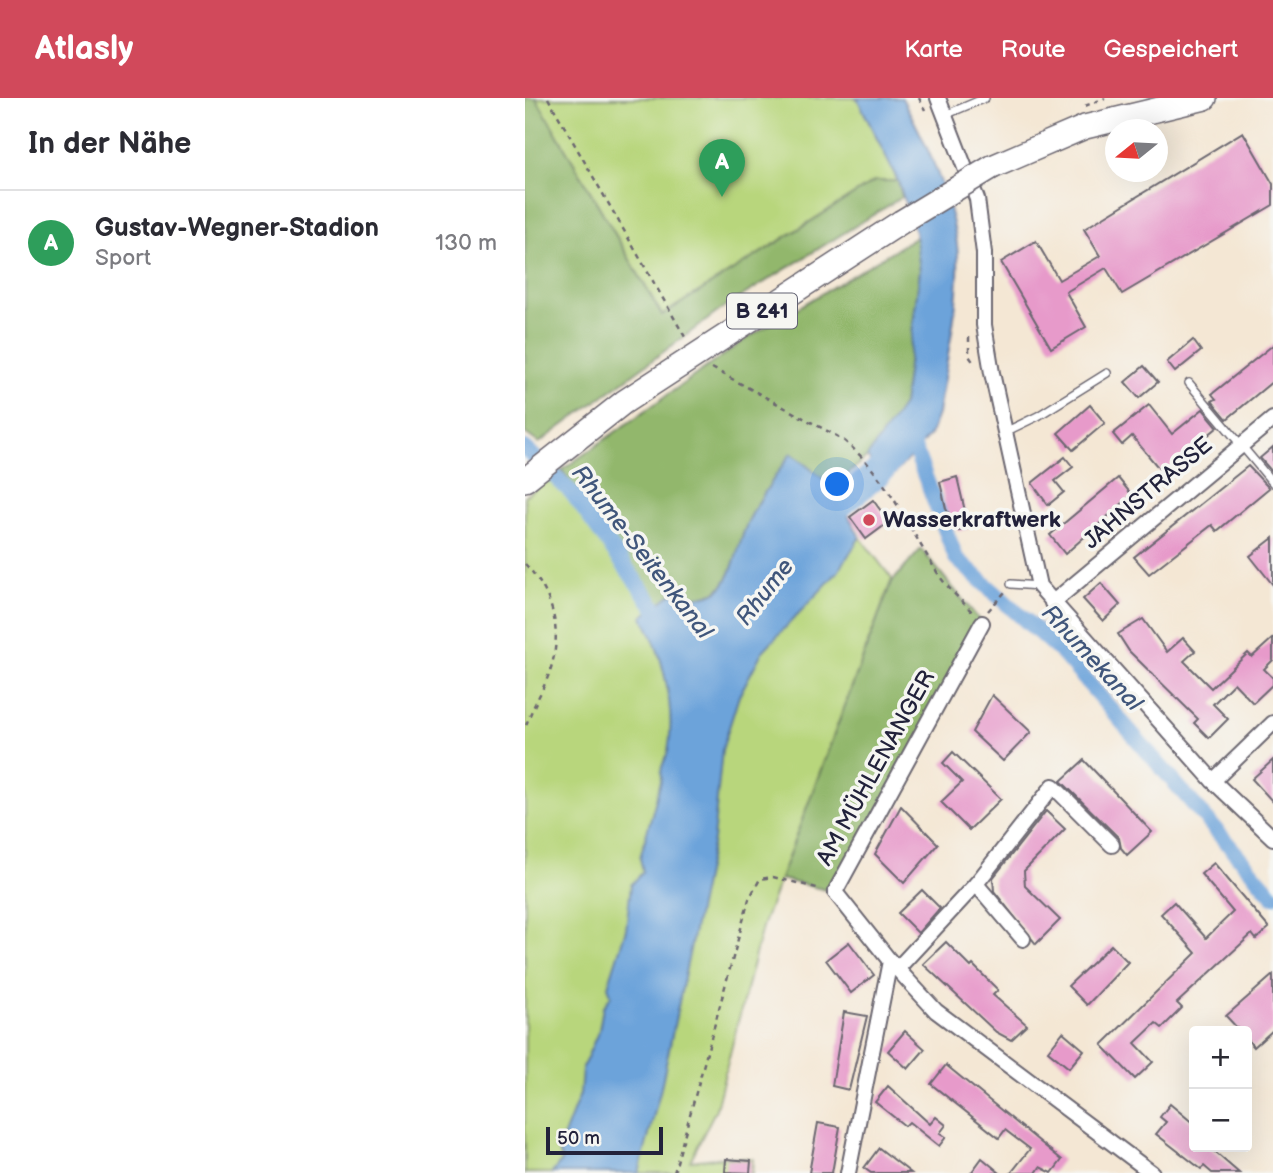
<!DOCTYPE html>
<html lang="de">
<head>
<meta charset="utf-8">
<style>
	body { margin:0; font-family:"Balsamiq Sans",sans-serif; background:#f2f2f3; color:#2b2b33 }
	.controls { position:absolute; right:21px; bottom:21px; display:grid; overflow:hidden; border-radius:7px; box-shadow:0 7px 28px #0002 }
	.controls button { width:63px; height:63px; display:grid; place-items:center; padding:0; border:0; border-bottom:2px solid #e1e1e2; background:#fff; color:#2b2b33; font:35px sans-serif }
	.compass { position:absolute; left:580px; top:21px; width:63px; height:63px; border-radius:50%; background:#fff; box-shadow:0 7px 28px #0002; rotate:252deg }
	.scale { position:absolute; left:21px; bottom:18px; width:117px; box-sizing:border-box; padding-left:7px; border:4px solid #22223b; border-top:0; font-size:19px; line-height:24px; white-space:nowrap; color:#22223b; -webkit-text-stroke:5px #f6f6f2; paint-order:stroke }
	.you { position:absolute; left:313px; top:387px; width:24px; height:24px; margin:-18px; border:5px solid #fff; border-radius:50%; background:#1a73e8; box-shadow:0 0 0 10px #1a73e833 }
	.badge { display:grid; place-items:center; width:46px; height:46px; border-radius:50%; background:#d1495b; color:#fff; font-size:23px; font-weight:700 }
	.pin { position:absolute; translate:-50% -58px; filter:drop-shadow(0 2px 4px #0008) }
	.pin::after { content:''; position:absolute; top:37px; width:24px; height:21px; background:inherit; clip-path:polygon(0 0,100% 0,50% 100%) }
	.list { margin:0; padding:0; list-style:none }
	h2 { display:flex; justify-content:space-between; align-items:center; height:91px; margin:0; padding:0 28px; font-size:30px }
	h2 small { font-size:23px; font-weight:400; color:#7c7c81 }
	.list li { display:grid; grid-template-columns:46px 1fr auto; gap:21px; align-items:center; box-sizing:border-box; height:105px; padding:0 28px; border-top:2px solid #e1e1e2 }
	.list b { display:block; font-size:26px; white-space:nowrap }
	.list p { margin:0; font-size:23px; white-space:nowrap; color:#7c7c81 }
	.list em { font-size:23px; font-style:normal; color:#7c7c81 }
	.map { position:relative; flex:none; width:748px; height:1075px; overflow:hidden }
	header { display:flex; align-items:center; gap:42px; box-sizing:border-box; height:98px; padding:0 35px; background:#d1495b; color:#fff }
	header strong { font-size:33px }
	nav { display:flex; gap:38px; margin-inline-start:auto; font-size:24px }
	main { display:flex }
	aside { flex:1; background:#fff }
	.map>svg:first-child { display:block }
	.green { fill:#b8d67c; stroke:#6d7c5c; stroke-width:2 }
	.forest { fill:#92b76c; stroke:#5a6c54; stroke-width:2 }
	.water { fill:#6ca3da; stroke:#47628a; stroke-width:2 }
	.lines { fill:none; stroke-linecap:round; stroke-linejoin:round }
	.canal { stroke:#6ca3da; stroke-width:16 }
	.river { stroke:#6ca3da; stroke-width:28 }
	.building { fill:#e79aca }
	.lane-casing { stroke:#6c6771; stroke-width:10 }
	.street-casing { stroke:#6c6771; stroke-width:18 }
	.primary-casing { stroke:#6c6771; stroke-width:26 }
	.path { stroke:#6c6771; stroke-width:2.5; stroke-dasharray:5 5; stroke-linecap:butt }
	.lane { stroke:#fff; stroke-width:7 }
	.street { stroke:#fff; stroke-width:14 }
	.primary { stroke:#fff; stroke-width:23 }
	.primary-bridge-casing { stroke:#6c6771; stroke-width:26; stroke-linecap:butt }
	.primary-bridge { stroke:#fff; stroke-width:23 }
	.poi-dot { fill:#d1495b; stroke:#f6f6f2; stroke-width:2.5 }
	.labels { text-anchor:middle; dominant-baseline:central; stroke-width:7; stroke-linejoin:round; paint-order:stroke }
	.shield { fill:#f6f6f2; stroke:#626272; stroke-width:2 }
	.shield-label { font-size:21px; font-weight:bold; fill:#22223b }
	.street-label { font-size:23px; fill:#22223b; stroke:#f6f6f2 }
	.poi-label { font-size:23px; font-weight:bold; fill:#22223b; stroke:#f6f6f2; text-anchor:start }
	.water-label { font-size:24px; font-style:italic; fill:#40567b; stroke:#f6f6f2 }
</style>
</head>
<body>
<header>
<strong>Atlasly</strong>
<nav><a>Karte</a><a>Route</a><a>Gespeichert</a></nav>
</header>
<main>
<aside>
<h2>In der Nähe<small></small></h2>
<ul class="list">
<li><span class="badge" style="background:#2e9e5b">A</span><div><b>Gustav-Wegner-Stadion</b><p>Sport</p></div><em>130 m</em></li>
</ul>
</aside>
<div class="map">
<svg width="748" height="1075" viewBox="0 0 748 1075">
	<rect width="100%" height="100%" fill="#f6f6f2"/>
	<filter id="ink" filterUnits="userSpaceOnUse"><feTurbulence type="fractalNoise" baseFrequency=".0143" numOctaves="2"/><feDisplacementMap in="SourceGraphic" scale="14" xChannelSelector="R" yChannelSelector="G"/><feConvolveMatrix kernelMatrix="1 2 1 2 8 2 1 2 1" color-interpolation-filters="sRGB"/></filter>
	<filter id="wash" filterUnits="userSpaceOnUse"><feTurbulence type="fractalNoise" baseFrequency=".00686" numOctaves="4" result="noise"/><feDisplacementMap in="SourceGraphic" scale="28" xChannelSelector="R" yChannelSelector="G"/><feGaussianBlur stdDeviation="1.57" result="paint"/><feColorMatrix in="noise" values="0 0 0 0 0 0 0 0 0 0 0 0 0 0 0 0 0 1.4 0 .05"/><feComposite in="paint" operator="in"/></filter>
	<g filter="url(#wash)">
		<rect width="100%" height="100%" fill="#f4e7d4"/>
		<g class="green">
			<polygon points="11,0 332,0 373,83 350,83 137,217"/>
			<polygon points="37,372 135,505 148,495 171,502 308,389 335,439 367,481 237,829 191,1011 165,1063 199,1059 228,1061 227,1075 0,1075 0,398"/>
		</g>
		<g class="forest">
			<polygon points="0,0 11,0 137,217 350,83 373,83 377,99 201,208 14,345 0,335"/>
			<path d="M391 139 395 172 378 307 342 359 308 389 266 356C252 378 233 400 223 424 204 466 210 512 148 495L135 505 37 372 221 241Z"/>
			<polygon points="396,451 457,525 310,794 255,781 366,485"/>
		</g>
		<g class="water">
			<path d="M332 0H377C401 44 422 90 431 140 440 188 420 266 413 316L405 337 362 384 342 359 378 307 395 172 390 134 373 83Z"/>
			<path d="M266 355 308 389 335 439 313 474 237 554 214 598 197 652 188 742 136 990 114 1075H27L37 1062 33 1053 55 996 57 971 74 932 78 909 86 898 83 888 101 831 106 787 118 774 115 760 137 679C134 668 141 663 143 653 151 612 138 553 117 519L148 495C211 513 204 465 223 424 234 400 252 377 266 355Z"/>
		</g>
		<g class="lines">
			<g class="canal">
				<polyline points="384,336 431,460 538,556 748,798"/>
				<polyline points="0,350 47,395 141,525"/>
			</g>
			<polyline class="river" points="289,432 305,414 356,372 377,345"/>
		</g>
		<g id="blocks">
			<g class="building">
				<polygon points="718,34 748,86 748,107 597,196 581,170 541,194 561,229 526,250 476,164 511,143 534,182 575,158 559,131"/>
				<polygon points="668,242 676,253 650,274 642,264"/>
				<polygon points="748,247 748,283 702,321 687,303 691,301 687,296"/>
				<polygon points="619,268 633,284 614,300 600,284"/>
				<polygon points="565,307 580,325 548,352 533,335"/>
				<polygon points="624,307 647,336 678,311 693,329 637,374 607,338 597,347 588,336"/>
				<polygon points="748,349 748,375 735,360"/>
				<polygon points="540,359 548,369 530,383 539,394 523,407 507,385"/>
				<polygon points="723,368 744,390 692,433 687,427 624,476 609,459"/>
				<polygon points="432,379 444,430 434,433 421,411 415,384"/>
				<polygon points="593,380 607,397 540,456 525,437"/>
				<polygon points="348,402 364,424 341,441 325,419"/>
				<polygon points="748,440 748,487 725,458"/>
				<polygon points="576,485 595,507 578,523 558,501"/>
				<polygon points="618,521 642,554 658,540 670,553 659,563 686,590 723,555 727,559 748,540 748,562 739,571 748,580 748,586 728,605 709,585 688,606 703,621 684,640 669,625 673,621 604,553 593,536"/>
				<polygon points="467,597 506,634 478,663 447,634"/>
				<polygon points="428,654 476,701 444,732 416,704 437,684 418,665"/>
				<polygon points="559,662 627,734 602,757 596,750 594,740 536,683"/>
				<polygon points="748,662 748,704 727,681"/>
				<polygon points="376,708 413,746 379,785 350,756"/>
				<polygon points="521,713 540,731 499,773 500,788 535,822 511,846 469,793 468,780"/>
				<polygon points="689,765 744,830 731,841 727,836 652,905 657,910 637,930 631,925 610,945 628,964 610,981 577,947 671,855 636,816 649,804 681,840 708,814 676,776"/>
				<polygon points="397,792 415,810 393,835 373,815"/>
				<polygon points="324,844 349,877 326,895 301,862"/>
				<polygon points="421,844 446,869 448,867 473,892 468,897 502,927 486,942 471,934 398,866"/>
				<polygon points="586,847 603,864 562,907 543,888"/>
				<polygon points="748,877 748,932 729,949 722,941 722,933 715,933 701,918"/>
				<polygon points="319,914 342,918 324,992 307,988"/>
				<polygon points="380,933 400,951 383,971 363,953"/>
				<polygon points="538,934 559,952 544,970 523,953"/>
				<polygon points="421,967 537,1062 527,1075 515,1069 511,1075 486,1075 505,1051 480,1032 474,1040 406,986"/>
				<polygon points="363,988 405,1026 411,1019 421,1027 415,1035 421,1039 414,1048 384,1024 380,1028 350,1004"/>
				<polygon points="645,1006 669,1026 669,1049 684,1049 714,1075 687,1075 679,1068 676,1071 631,1036 641,1024 635,1019"/>
				<polygon points="293,1025 315,1029 307,1075 284,1075"/>
				<polygon points="354,1050 386,1075 346,1075 339,1070"/>
				<polygon points="457,1060 475,1075 446,1075"/>
				<polygon points="201,1061 226,1063 225,1075 200,1074"/>
			</g>
		</g>
	</g>
	<g filter="url(#ink)">
		<use href="#blocks" fill-opacity="0" stroke="#6c6771" stroke-width="2"/>
		<g class="lines">
			<g class="lane-casing">
				<g id="lane">
					<polyline points="420,17 460,0"/>
					<polyline points="664,285 748,385"/>
					<polyline points="480,334 513,318 582,275"/>
					<polyline points="486,486 514,488"/>
				</g>
			</g>
			<g class="street-casing">
				<g id="street">
					<polyline points="413,0 452,101 459,155 459,227 467,275 514,488 688,683 748,740"/>
					<polyline points="527,505 748,321"/>
					<polyline points="457,525 310,794 365,863 411,913 627,1075"/>
					<polyline points="688,683 748,625"/>
					<polyline points="498,841 451,786 528,688 587,747"/>
					<polyline points="372,871 451,786"/>
					<polyline points="323,1075 365,863"/>
				</g>
			</g>
			<g class="primary-casing">
				<g id="primary">
					<polyline points="467,69 560,29 680,0"/>
					<polyline points="0,382 99,304 376,124"/>
				</g>
			</g>
			<g class="path">
				<polyline points="23,0 160,239"/>
				<polyline points="394,0 400,12"/>
				<polyline points="560,8 580,0"/>
				<polyline points="444,239 444,258 449,265"/>
				<path d="M187 270 317 341C362 377 382 427 412 474 421 489 436 502 448 515"/>
				<path d="M0 466C31 498 39 540 22 581 15 598 5 613 0 631"/>
				<polyline points="463,513 480,494"/>
				<polyline points="149,1075 224,801 235,781 248,779 296,791"/>
			</g>
			<use href="#lane" class="lane"/>
			<use href="#street" class="street"/>
			<use href="#primary" class="primary"/>
			<g class="primary-bridge-casing">
				<polyline id="primary-bridge" points="376,124 467,69"/>
			</g>
			<use href="#primary-bridge" class="primary-bridge"/>
		</g>
	</g>
	<circle class="poi-dot" cx="344" cy="422" r="7"/>
	<g class="labels">
		<rect class="shield" x="202" y="195.5" width="70" height="35" rx="5"/>
		<g class="shield-label">
			<text x="237" y="213">B 241</text>
		</g>
		<g class="street-label">
			<text transform="translate(623 395) rotate(-40)">JAHNSTRASSE</text>
			<text transform="translate(351 670) rotate(-61)">AM MÜHLENANGER</text>
		</g>
		<g class="poi-label">
			<text x="358" y="422">Wasserkraftwerk</text>
		</g>
		<g class="water-label">
			<text transform="translate(117 454) rotate(52)">Rhume-Seitenkanal</text>
			<text transform="translate(240 494) rotate(-52)">Rhume</text>
			<text transform="translate(567 560) rotate(47)">Rhumekanal</text>
		</g>
	</g>
</svg>
<div class="controls">
<button>+</button>
<button>−</button>
</div>
<svg class="compass" viewBox="-18 -18 36 36"><path d="M0-13l5 13h-10z" fill="#e53935"/><path d="M0 13l5-13h-10z" fill="#7c7c81"/></svg>
<div class="scale">50 m</div>
<div class="you"></div>
<div class="pin badge" style="left:197px;top:99px;background:#2e9e5b">A</div>
</div>
</main>
</body>
</html>
